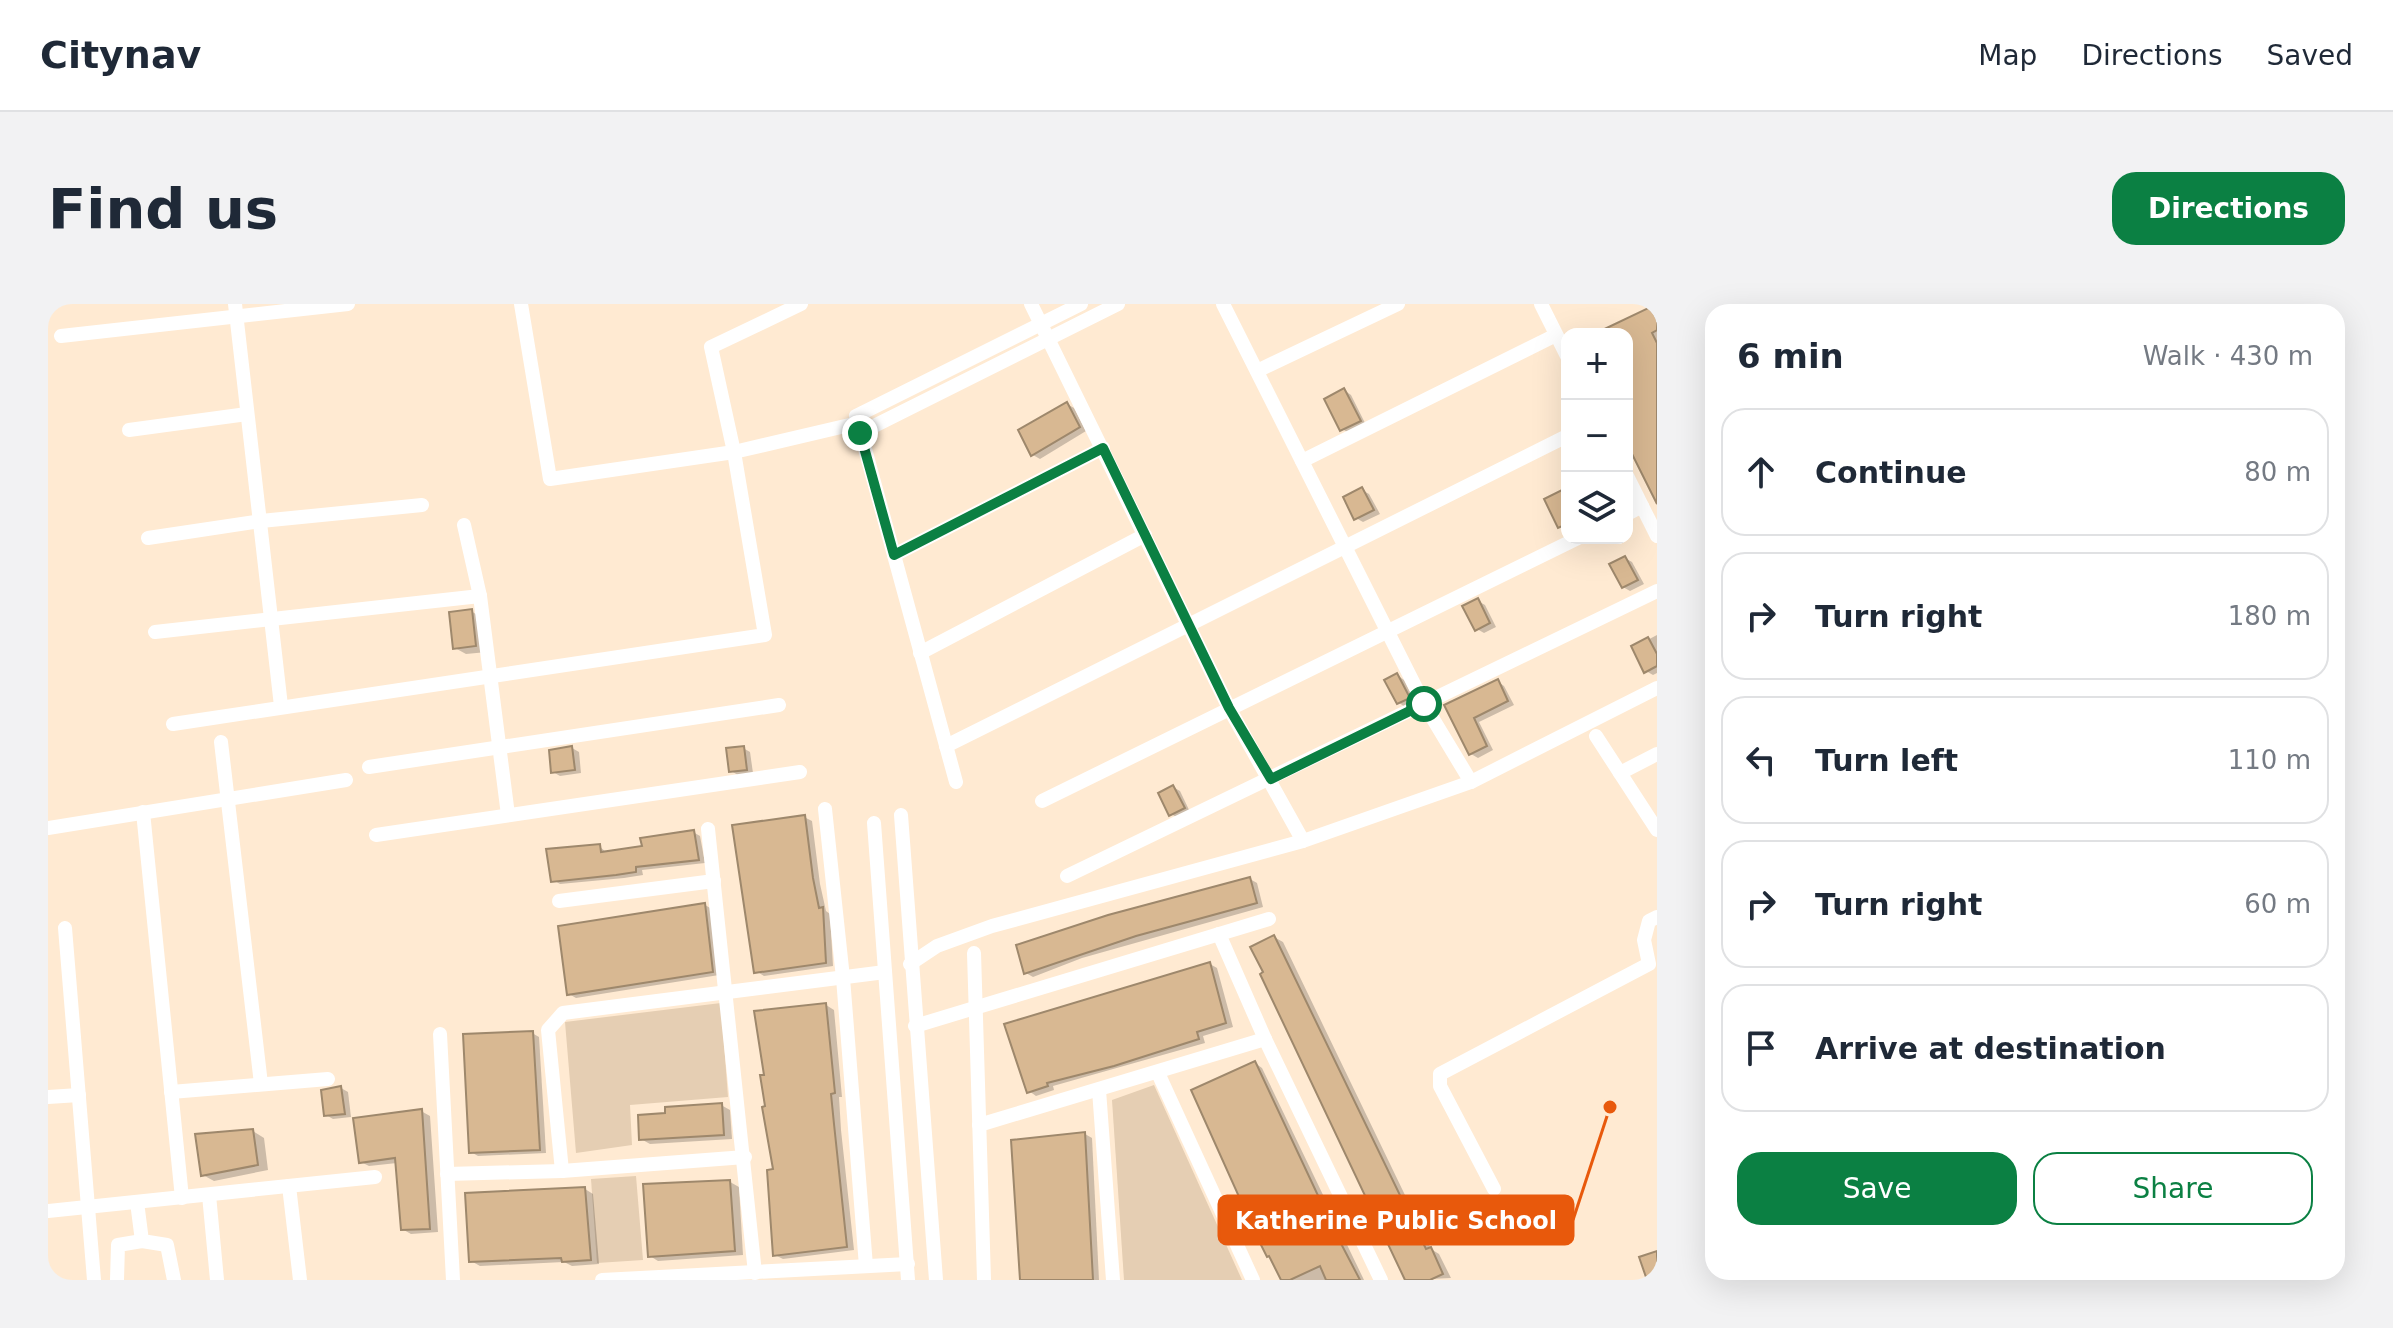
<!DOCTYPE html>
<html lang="en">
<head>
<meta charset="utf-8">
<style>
	body { margin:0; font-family:"DejaVu Sans",sans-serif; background:#f2f2f3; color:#1f2937 }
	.controls { position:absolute; right:24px; top:24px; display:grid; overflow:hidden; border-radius:16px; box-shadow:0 8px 32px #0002 }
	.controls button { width:72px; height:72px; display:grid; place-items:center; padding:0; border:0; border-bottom:2px solid #e0e1e3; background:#fff; color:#1f2937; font:40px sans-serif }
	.stop { position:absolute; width:24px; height:24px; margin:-18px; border:6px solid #0b8043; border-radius:50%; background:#fff }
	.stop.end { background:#0b8043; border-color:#fff; box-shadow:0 2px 8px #0008 }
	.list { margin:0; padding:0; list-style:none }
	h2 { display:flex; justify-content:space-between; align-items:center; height:104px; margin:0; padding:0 32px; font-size:34px }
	h2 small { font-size:26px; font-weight:400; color:#747a83 }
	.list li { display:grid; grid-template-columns:52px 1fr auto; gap:24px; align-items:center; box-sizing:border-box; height:128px; margin:0 16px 16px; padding:0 16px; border:2px solid #e0e1e3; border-radius:24px }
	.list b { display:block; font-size:30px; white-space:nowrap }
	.list em { font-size:26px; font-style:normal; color:#747a83 }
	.actions { display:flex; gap:16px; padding:24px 32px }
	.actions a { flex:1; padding:18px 0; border:2px solid #0b8043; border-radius:24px; text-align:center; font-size:28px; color:#0b8043 }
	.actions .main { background:#0b8043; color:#fff }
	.icon { flex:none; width:44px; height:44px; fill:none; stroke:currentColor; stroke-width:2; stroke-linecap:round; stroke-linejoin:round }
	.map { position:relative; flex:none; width:1609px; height:976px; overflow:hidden; border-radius:24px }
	header { display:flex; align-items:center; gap:48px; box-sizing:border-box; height:112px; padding:0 40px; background:#fff; border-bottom:2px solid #e0e1e3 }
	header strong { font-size:38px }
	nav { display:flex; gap:44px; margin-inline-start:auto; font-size:28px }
	.intro { display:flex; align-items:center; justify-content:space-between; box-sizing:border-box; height:192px; padding:0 48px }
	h1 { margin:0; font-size:56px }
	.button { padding:20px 36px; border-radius:24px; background:#0b8043; color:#fff; font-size:28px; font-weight:700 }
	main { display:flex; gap:48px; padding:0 48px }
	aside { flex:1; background:#fff; border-radius:24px; box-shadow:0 8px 32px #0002 }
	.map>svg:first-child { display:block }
	.green { fill:#e5ceb3 }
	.shadow { fill:#0003 }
	.building { fill:#d8b892; stroke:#9e886c; stroke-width:2 }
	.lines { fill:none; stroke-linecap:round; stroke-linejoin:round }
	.minor { stroke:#fff; stroke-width:14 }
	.route { stroke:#0b8043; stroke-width:10 }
	.leader { fill:none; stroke:#e8590c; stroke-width:3 }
	.callout-dot { fill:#e8590c; stroke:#ffead2; stroke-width:3 }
	.callout { fill:#e8590c; stroke:#e8590c; stroke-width:3 }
	.callout-label { font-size:24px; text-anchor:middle; font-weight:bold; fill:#fff }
</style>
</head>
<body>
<header>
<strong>Citynav</strong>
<nav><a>Map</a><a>Directions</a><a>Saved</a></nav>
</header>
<div class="intro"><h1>Find us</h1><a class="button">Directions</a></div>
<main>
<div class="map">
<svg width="1609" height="976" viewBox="0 0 1609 976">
	<rect width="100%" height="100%" fill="#ffead2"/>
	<g class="green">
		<polygon points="673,699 680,793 582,801 584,841 528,849 517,718"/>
		<polygon points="1106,781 1194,976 1076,976 1064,796"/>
		<polygon points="588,872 595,956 549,959 543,875"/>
	</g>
	<g class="shadow">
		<polygon points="1609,1 1609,196 1579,136 1579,30 1550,30"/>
		<polygon points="1296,86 1303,91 1318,121 1301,129 1294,125"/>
		<polygon points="1019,100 1026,104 1038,127 992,155 985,151"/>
		<polygon points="1314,186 1321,190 1332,210 1315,218 1308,214"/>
		<polygon points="1516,187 1519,189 1519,227 1512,223"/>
		<polygon points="1577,254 1584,258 1596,280 1582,287 1575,283"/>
		<polygon points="1430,297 1437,301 1448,323 1436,329 1429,325"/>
		<polygon points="423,307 434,314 439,348 418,350 407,344"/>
		<polygon points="1609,331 1609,369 1605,371 1598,367 1586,343"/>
		<polygon points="1349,371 1356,376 1367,398 1357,403 1350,398"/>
		<polygon points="1449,377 1456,382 1466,401 1431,418 1445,446 1430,454 1423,450 1399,402"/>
		<polygon points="524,444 531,448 533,469 512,472 505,468"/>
		<polygon points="695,444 702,448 705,469 690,471 683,467"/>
		<polygon points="1125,483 1132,487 1142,508 1130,514 1123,510"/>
		<polygon points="756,513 764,517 772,580 778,607 782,610 785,662 716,672 708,667"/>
		<polygon points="645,528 652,532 657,559 594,566 595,571 576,574 512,580 505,576 551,542 559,549 596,543"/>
		<polygon points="1202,575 1209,579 1215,603 1034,654 985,673 978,669"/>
		<polygon points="657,601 664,605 671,671 528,694 521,690"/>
		<polygon points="1226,633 1235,638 1383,945 1391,950 1403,974 1360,976"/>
		<polygon points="1162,660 1169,664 1185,723 1155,732 1157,739 1005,782 1006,786 988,792 981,787"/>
		<polygon points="778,701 786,706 794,793 791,793 793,826 806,946 735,955 727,951 727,867"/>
		<polygon points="484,729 491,733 498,849 430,852 423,848"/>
		<polygon points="1207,759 1214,764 1316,976 1233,976 1199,896 1194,893"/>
		<polygon points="293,784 300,788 303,813 285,815 278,811"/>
		<polygon points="673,801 682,806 684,835 602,840 593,835"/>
		<polygon points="373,807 382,812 390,928 363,930 354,925 349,859 321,862 313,858"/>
		<polygon points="205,827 216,834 220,866 166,877 155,871"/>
		<polygon points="1037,830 1044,834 1051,976 974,976"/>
		<polygon points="682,878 691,883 695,951 610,957 602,952"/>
		<polygon points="537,885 545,890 551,960 524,962 516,958 432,962 423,957"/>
	</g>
	<g class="building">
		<polygon points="1609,0 1609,26 1604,29 1609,39 1609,200 1579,140 1579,30 1546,30"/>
		<polygon points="1296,84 1313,117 1292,127 1276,95"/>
		<polygon points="1019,98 1032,123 983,152 970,126"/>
		<polygon points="1314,183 1326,206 1306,216 1295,193"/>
		<polygon points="1516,185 1519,220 1510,224 1496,195"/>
		<polygon points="1577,252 1590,276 1574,284 1561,260"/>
		<polygon points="1430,294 1442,319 1427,327 1414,302"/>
		<polygon points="424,305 428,342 405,345 401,308"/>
		<polygon points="1600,333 1609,350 1609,362 1596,369 1583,342"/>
		<polygon points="1349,369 1362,394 1349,400 1336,376"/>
		<polygon points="1450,375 1460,397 1426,414 1439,442 1421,451 1396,401"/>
		<polygon points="524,442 527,466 503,469 501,446"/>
		<polygon points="696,442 699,466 681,468 678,444"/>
		<polygon points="1125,481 1137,504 1121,512 1110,489"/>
		<polygon points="757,511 765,574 771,604 775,603 778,659 706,669 684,521"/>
		<polygon points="646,526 651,556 588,563 588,568 568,571 503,578 498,545 552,540 553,548 594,542 592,534"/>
		<polygon points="1202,573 1209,599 1088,632 976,670 968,641 1060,611"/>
		<polygon points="657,599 665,668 519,691 510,622"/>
		<polygon points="1226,631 1378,945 1383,943 1395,970 1382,976 1357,976 1212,670 1215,668 1202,643"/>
		<polygon points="1162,658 1178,719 1149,728 1151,735 1066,762 999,779 1000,782 979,789 956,720"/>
		<polygon points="778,699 787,789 783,790 786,820 799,943 725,952 719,866 725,865 714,803 717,802 712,771 716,771 706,707"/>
		<polygon points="485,727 492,846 421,849 415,730"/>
		<polygon points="1207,757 1288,930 1312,976 1278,976 1272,962 1242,976 1233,976 1221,952 1219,953 1209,933 1213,931 1196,893 1192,895 1143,786"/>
		<polygon points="293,782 297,810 276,812 273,786"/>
		<polygon points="674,799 676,831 591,836 590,811 617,809 617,803"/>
		<polygon points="374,805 382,925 353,926 347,854 311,859 305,814"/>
		<polygon points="205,825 210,861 153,872 147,830"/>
		<polygon points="1037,828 1045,976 972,976 963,836"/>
		<polygon points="682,876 687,947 600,953 595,880"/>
		<polygon points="537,883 543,956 514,958 513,954 421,958 417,889"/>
		<polygon points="1609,947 1609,976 1599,976 1591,953"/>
	</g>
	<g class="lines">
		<g class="minor">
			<polyline points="187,0 233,402"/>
			<polyline points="473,0 502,175 686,148 810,119"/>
			<polyline points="983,0 1181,404 1255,537"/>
			<polyline points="1175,0 1376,400 1423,478"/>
			<polyline points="1493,0 1519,52"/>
			<polyline points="13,32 300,0"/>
			<polyline points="1209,67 1350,0"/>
			<polyline points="81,126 199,110"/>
			<polyline points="812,129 1070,0"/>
			<polyline points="1254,157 1508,31"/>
			<polyline points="1579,172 1609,232"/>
			<polyline points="1579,210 1594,202"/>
			<polyline points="416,221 432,292 460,511"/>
			<polyline points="100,234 213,217 374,201"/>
			<polyline points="846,251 1055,144"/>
			<polyline points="107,328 432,292"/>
			<polyline points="872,349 1097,231"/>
			<polyline points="125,420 717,331 686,148 663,43 753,0"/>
			<polyline points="1548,432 1609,526"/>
			<polyline points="173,438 213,780"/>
			<polyline points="898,442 1519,132"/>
			<polyline points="321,463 731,401"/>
			<polyline points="1572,469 1609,450"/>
			<polyline points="908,478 808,112 1033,0"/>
			<polyline points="994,497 1530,234"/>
			<polyline points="777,505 795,674 818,962"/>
			<polyline points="95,508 134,894"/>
			<polyline points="853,511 888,976"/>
			<polyline points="826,519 860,976"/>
			<polyline points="0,524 298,476"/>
			<polyline points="660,525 707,969"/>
			<polyline points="328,531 752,468"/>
			<polyline points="1019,572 1609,287"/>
			<polyline points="511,597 666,577"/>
			<polyline points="17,624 46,976"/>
			<polyline points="1171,630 1217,735 1333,976"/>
			<polyline points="926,649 936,976"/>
			<polyline points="862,660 889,642 944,622 1255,537 1423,478 1609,384"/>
			<polyline points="867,722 1221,615"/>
			<polyline points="392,730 405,976"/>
			<polyline points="1110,769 1205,976"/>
			<polyline points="1051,786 1065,976"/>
			<polyline points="123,788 280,775"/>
			<polyline points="0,793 31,791"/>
			<polyline points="931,821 1217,735"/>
			<polyline points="514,867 500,726 515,709 837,668"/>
			<polyline points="399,870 514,867 697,853"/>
			<polyline points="241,882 252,976"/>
			<polyline points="1446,885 1392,782 1392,770 1601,660 1596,636 1601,617 1609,613"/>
			<polyline points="161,891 169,976"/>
			<polyline points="89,898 94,937 119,941 126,976"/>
			<polyline points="0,907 327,873"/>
			<polyline points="69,976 70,941 94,937"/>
			<polyline points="554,976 860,960"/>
		</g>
	</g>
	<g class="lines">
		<polyline class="route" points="812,129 846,251 1055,144 1181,404 1223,475 1376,400"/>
	</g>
	<path class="leader" d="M1562 803L1525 916"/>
	<circle class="callout-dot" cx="1562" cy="803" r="8"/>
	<rect class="callout" x="1171" y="892" width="354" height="48" rx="8"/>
	<g class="callout-label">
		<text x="1348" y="925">Katherine Public School</text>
	</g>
</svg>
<div class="controls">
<button>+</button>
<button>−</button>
<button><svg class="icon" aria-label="layers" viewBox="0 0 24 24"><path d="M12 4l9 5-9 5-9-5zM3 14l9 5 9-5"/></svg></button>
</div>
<div class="stop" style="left:1376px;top:400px"></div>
<div class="stop end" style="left:812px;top:129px"></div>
</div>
<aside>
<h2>6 min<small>Walk · 430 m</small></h2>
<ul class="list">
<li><svg class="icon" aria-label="ahead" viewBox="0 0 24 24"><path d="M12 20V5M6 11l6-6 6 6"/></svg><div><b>Continue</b></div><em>80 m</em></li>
<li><svg class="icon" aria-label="right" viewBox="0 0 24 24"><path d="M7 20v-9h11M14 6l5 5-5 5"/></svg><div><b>Turn right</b></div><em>180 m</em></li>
<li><svg class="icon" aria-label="left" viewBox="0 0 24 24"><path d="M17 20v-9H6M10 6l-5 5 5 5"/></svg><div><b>Turn left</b></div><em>110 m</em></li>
<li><svg class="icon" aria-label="right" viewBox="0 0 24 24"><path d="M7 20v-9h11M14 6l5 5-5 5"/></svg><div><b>Turn right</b></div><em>60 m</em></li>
<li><svg class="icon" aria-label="arrive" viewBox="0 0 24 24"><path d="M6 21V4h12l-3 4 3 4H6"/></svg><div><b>Arrive at destination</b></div></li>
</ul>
<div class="actions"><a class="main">Save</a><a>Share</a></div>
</aside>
</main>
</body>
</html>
